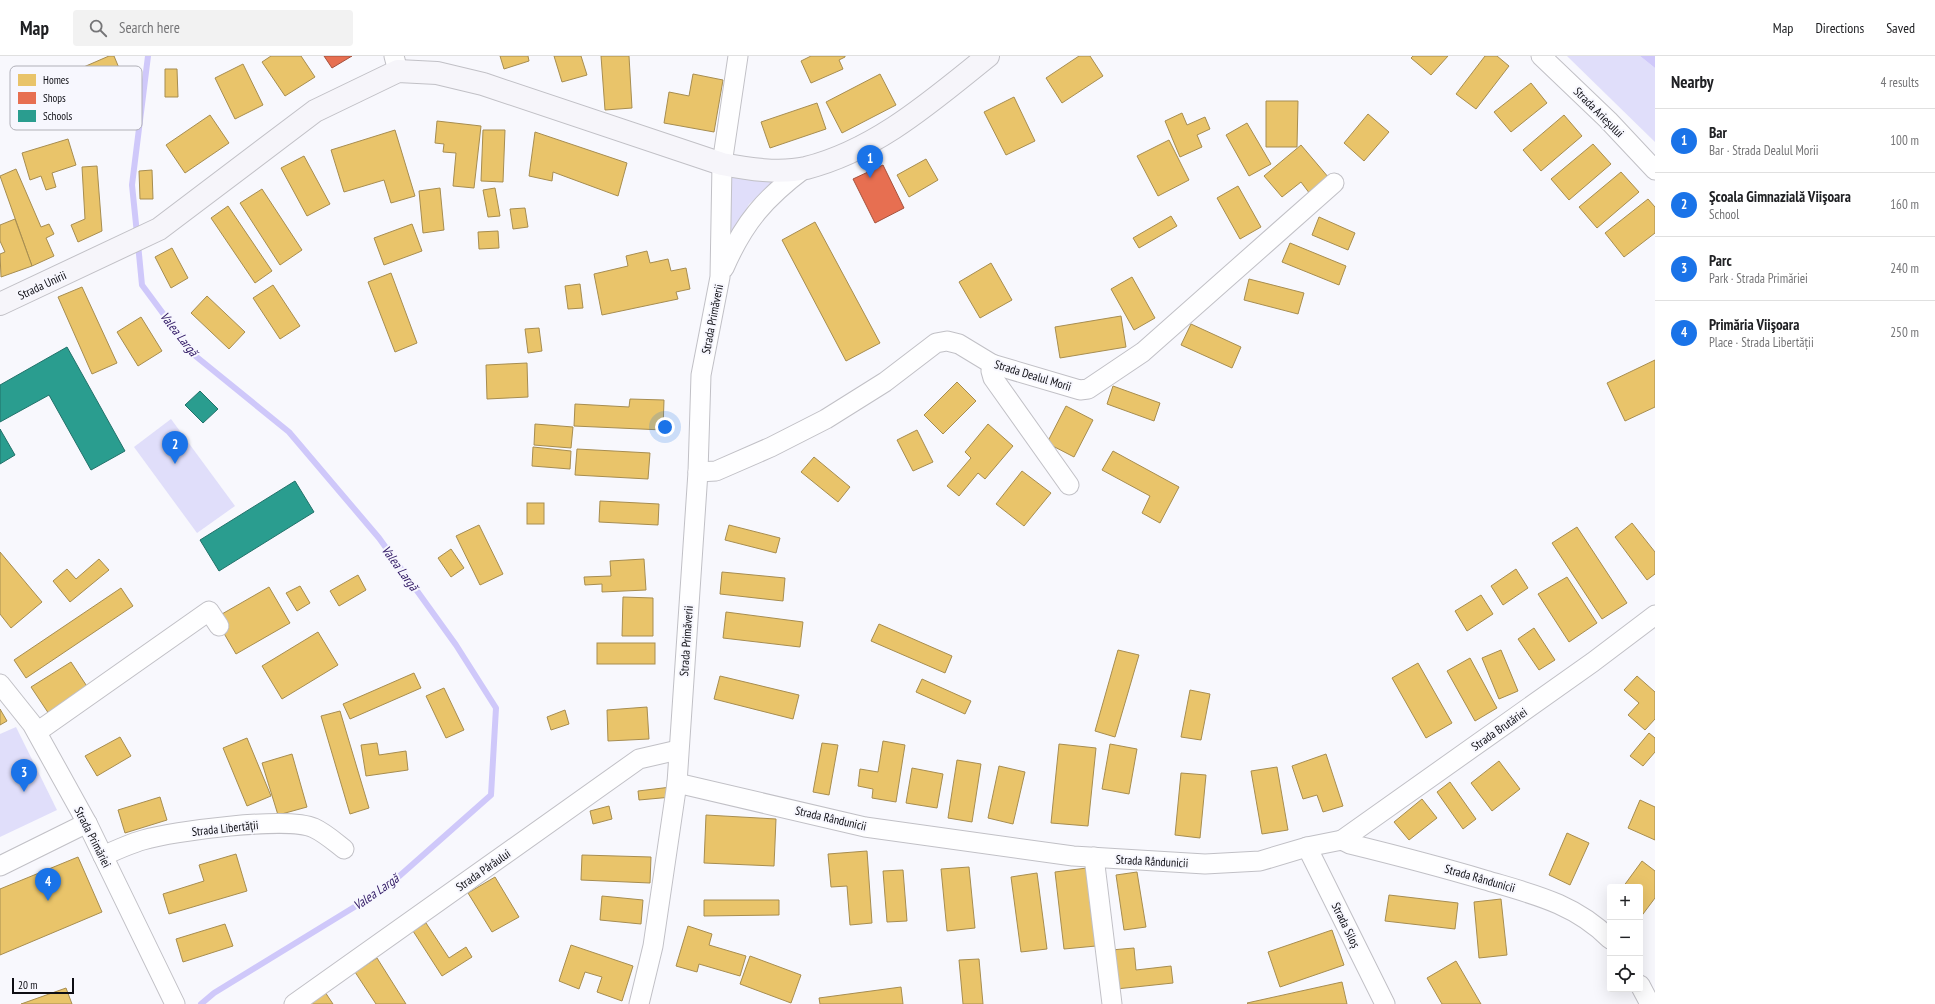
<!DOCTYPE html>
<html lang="en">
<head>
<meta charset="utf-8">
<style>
	body { margin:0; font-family:"PT Sans Narrow",sans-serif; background:#f2f2f2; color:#202124 }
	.controls { position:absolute; right:12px; bottom:12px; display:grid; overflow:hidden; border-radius:4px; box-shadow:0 4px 16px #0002 }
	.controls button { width:36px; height:36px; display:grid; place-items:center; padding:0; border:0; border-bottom:1px solid #e0e0e0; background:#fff; color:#202124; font:20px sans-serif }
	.scale { position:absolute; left:12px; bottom:10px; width:62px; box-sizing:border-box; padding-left:4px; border:2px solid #0d0d13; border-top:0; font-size:11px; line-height:14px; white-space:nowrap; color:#0d0d13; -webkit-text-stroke:3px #f7f7fe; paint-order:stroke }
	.you { position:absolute; left:665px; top:371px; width:14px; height:14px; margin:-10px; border:3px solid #fff; border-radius:50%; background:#1a73e8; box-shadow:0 0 0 6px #1a73e833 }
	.badge { display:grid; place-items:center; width:26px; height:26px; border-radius:50%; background:#1a73e8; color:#fff; font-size:13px; font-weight:700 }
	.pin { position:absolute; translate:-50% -33px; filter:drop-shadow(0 1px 2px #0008) }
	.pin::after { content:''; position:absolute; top:21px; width:14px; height:12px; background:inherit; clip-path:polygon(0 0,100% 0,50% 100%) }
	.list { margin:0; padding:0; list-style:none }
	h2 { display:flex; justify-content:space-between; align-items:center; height:52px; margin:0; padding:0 16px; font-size:17px }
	h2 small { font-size:13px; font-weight:400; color:#757577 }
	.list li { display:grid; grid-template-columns:26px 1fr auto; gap:12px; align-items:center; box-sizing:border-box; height:64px; padding:0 16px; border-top:1px solid #e0e0e0 }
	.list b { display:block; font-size:15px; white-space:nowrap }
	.list p { margin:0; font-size:13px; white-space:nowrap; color:#757577 }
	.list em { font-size:13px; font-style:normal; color:#757577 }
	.icon { flex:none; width:22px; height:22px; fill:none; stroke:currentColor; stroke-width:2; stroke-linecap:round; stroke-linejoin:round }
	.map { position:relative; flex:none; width:1655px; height:948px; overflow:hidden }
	header { display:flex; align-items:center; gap:24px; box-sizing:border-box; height:56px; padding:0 20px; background:#fff; border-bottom:1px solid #e0e0e0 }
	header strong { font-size:19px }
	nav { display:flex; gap:22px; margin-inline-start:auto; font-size:14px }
	.search { width:280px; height:36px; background:#f2f2f2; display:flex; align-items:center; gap:10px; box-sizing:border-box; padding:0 14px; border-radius:4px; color:#757577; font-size:15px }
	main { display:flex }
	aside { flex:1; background:#fff }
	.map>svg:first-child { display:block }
	.green { fill:#e0defa }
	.water { fill:#cfc8fa }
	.homes { fill:#e9c46a; stroke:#a78d50 }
	.shops { fill:#e76f51; stroke:#a6523e }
	.schools { fill:#2a9d8f; stroke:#21726a }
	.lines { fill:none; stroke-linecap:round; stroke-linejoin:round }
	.stream { stroke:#cfc8fa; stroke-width:6 }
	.street-casing { stroke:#c1c0c6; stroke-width:21 }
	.secondary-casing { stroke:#c1c0c6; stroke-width:24 }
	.street { stroke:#fefeff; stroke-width:19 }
	.secondary { stroke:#f6f5fa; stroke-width:22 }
	.labels { text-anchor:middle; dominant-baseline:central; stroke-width:4; stroke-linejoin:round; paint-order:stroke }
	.street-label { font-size:12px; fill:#0d0d13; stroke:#f7f7fe }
	.water-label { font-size:13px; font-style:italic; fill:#2e1663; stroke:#f7f7fe }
	.key { fill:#f7f7fe; stroke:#b1b1b8; stroke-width:1 }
	.key-label { font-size:11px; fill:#0d0d13 }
</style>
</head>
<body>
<header>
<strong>Map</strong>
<div class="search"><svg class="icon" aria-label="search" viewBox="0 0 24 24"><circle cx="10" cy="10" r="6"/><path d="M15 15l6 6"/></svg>Search here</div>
<nav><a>Map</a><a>Directions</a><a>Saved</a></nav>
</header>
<main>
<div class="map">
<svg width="1655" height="948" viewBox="0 0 1655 948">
	<rect width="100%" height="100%" fill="#f8f8fd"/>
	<g class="green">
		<polygon points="1567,0 1640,0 1655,12 1655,86"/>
		<polygon points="727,120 779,123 749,148 729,187"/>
		<polygon points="171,363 235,450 197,477 134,391"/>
		<polygon points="16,671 57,754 0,781 0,678"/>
	</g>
	<polygon class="water" points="1640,0 1655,0 1655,12"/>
	<g class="homes">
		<polygon points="109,0 114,0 124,24 44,59 33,33"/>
		<polygon points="271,0 301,0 315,21 285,40 262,6"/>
		<polygon points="500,0 528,0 529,5 504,13"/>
		<polygon points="554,0 581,0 587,19 562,26"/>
		<polygon points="601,0 629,0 632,52 605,54"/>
		<polygon points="811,0 845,0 845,1 839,4 843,13 811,27 801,5"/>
		<polygon points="1079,0 1090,0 1103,20 1062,47 1046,22"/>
		<polygon points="1413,0 1448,0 1431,19 1411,2"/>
		<polygon points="1485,0 1497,0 1509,10 1476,53 1456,38"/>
		<polygon points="243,8 263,49 235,63 215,22"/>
		<polygon points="165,13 177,13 178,41 165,41"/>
		<polygon points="693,18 723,24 714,76 664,67 669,36 689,40"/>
		<polygon points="880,18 896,49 842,77 826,46"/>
		<polygon points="1531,27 1547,47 1511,76 1494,56"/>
		<polygon points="1014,41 1035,85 1006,99 984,56"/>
		<polygon points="1266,45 1298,45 1297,91 1266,91"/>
		<polygon points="817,47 826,73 770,92 761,66"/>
		<polygon points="1182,57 1187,69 1205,61 1210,73 1197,79 1202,91 1180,101 1165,65"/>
		<polygon points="1368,58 1389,76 1364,105 1344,87"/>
		<polygon points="210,59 229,87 185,117 166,89"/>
		<polygon points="1564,59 1582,80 1541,115 1523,94"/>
		<polygon points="437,65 481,70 474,132 453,130 456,97 443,96 444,88 435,87"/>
		<polygon points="1247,67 1271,108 1249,120 1226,79"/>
		<polygon points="395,74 415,140 391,147 384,124 344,136 331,94"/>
		<polygon points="483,74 505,74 503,126 481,125"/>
		<polygon points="535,76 627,107 618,140 553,116 552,125 529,120"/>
		<polygon points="68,83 76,109 52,117 56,131 46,134 41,120 30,124 22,97"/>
		<polygon points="1169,84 1189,124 1158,140 1137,100"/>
		<polygon points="1593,88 1611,108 1569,144 1551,123"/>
		<polygon points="1301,89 1329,122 1310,138 1301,126 1282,141 1264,120"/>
		<polygon points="304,100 330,148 307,160 281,112"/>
		<polygon points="926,103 938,124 909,141 897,119"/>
		<polygon points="97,110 102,175 78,186 71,169 85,163 82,111"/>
		<polygon points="16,113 41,171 49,168 54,178 46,182 54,200 32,210 0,120"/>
		<polygon points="152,114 153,143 140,143 139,115"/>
		<polygon points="1621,116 1639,136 1597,172 1579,151"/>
		<polygon points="1238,130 1261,171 1240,183 1217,142"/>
		<polygon points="440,132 444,174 423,177 419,135"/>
		<polygon points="495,132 500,160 488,161 483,134"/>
		<polygon points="262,133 302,194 280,209 240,147"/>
		<polygon points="1648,143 1655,151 1655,177 1624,201 1605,177"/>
		<polygon points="228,150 272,215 255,227 211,162"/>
		<polygon points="525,152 528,171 513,173 510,153"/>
		<polygon points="1171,160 1177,170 1139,192 1133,182"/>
		<polygon points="1319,161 1355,177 1348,194 1312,179"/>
		<polygon points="15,163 32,210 1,221 0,198 5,196 0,185 0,169"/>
		<polygon points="815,166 880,287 846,305 782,184"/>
		<polygon points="412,168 422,195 384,209 374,182"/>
		<polygon points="498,175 499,192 479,193 478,176"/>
		<polygon points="1290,187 1346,210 1339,229 1282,206"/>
		<polygon points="172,192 188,222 171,232 155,201"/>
		<polygon points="647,195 650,207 668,203 671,215 686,212 690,233 676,236 678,243 602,259 594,218 628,210 626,200"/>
		<polygon points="991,207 1012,244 980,262 959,226"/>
		<polygon points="391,217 417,287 395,296 368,226"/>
		<polygon points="1132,221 1155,262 1134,274 1111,233"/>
		<polygon points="1249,223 1304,237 1298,258 1244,244"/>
		<polygon points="580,228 583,252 568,253 565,230"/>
		<polygon points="273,229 300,270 280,283 253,242"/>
		<polygon points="82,231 117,307 92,318 58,241"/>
		<polygon points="207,240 245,276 229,293 191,257"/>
		<polygon points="1121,260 1126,291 1060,302 1055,271"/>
		<polygon points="141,261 162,295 138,310 117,276"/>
		<polygon points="1191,268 1241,291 1232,312 1181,289"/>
		<polygon points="539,272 542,295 528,297 525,273"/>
		<polygon points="1655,304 1655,351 1625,365 1607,327"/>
		<polygon points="527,307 528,341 487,343 486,309"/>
		<polygon points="957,326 976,345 943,378 924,359"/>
		<polygon points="1113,330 1160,347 1154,365 1107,348"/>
		<polygon points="630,343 664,344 663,374 574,370 575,348 629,351"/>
		<polygon points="1066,350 1093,364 1074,401 1047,387"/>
		<polygon points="535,368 573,371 571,392 534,389"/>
		<polygon points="988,368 1013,390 985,423 978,417 959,440 947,430 971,402 965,396"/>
		<polygon points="917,374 933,406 913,415 897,384"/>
		<polygon points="533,391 571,395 570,413 532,410"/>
		<polygon points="577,393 650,397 648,423 575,419"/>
		<polygon points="1113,395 1179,431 1160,467 1142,457 1150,440 1102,414"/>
		<polygon points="814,401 850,431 838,446 801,416"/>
		<polygon points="1022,415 1051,437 1024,470 996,448"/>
		<polygon points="600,445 659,448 658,469 599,466"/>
		<rect x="527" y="447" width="17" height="21"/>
		<polygon points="1632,467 1655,496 1655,518 1647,524 1615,481"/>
		<polygon points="479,469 503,518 480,529 456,480"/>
		<polygon points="729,469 780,482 776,497 725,484"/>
		<polygon points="1577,471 1627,547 1602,563 1552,487"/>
		<polygon points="451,493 464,512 451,521 438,502"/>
		<polygon points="0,496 42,546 11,572 0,558"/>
		<polygon points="99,503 109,514 70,546 53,525 67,513 76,523"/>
		<polygon points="644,503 646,534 602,536 602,528 585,529 584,521 611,520 610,505"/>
		<polygon points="1516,513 1528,532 1503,549 1491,530"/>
		<polygon points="722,516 785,522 783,545 720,538"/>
		<polygon points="358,519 366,534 339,550 330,535"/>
		<polygon points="1567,521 1597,567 1569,586 1538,538"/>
		<polygon points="300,530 310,547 297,555 286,537"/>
		<polygon points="269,531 290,567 236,598 215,562"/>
		<polygon points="121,532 133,550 26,622 14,604"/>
		<polygon points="1481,539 1493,558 1467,575 1455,555"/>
		<polygon points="623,541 653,542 653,580 622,580"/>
		<polygon points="726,556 803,566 800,591 723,582"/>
		<polygon points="879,568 952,600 945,617 871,585"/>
		<polygon points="1534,572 1555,604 1539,614 1518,583"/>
		<polygon points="318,576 338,609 282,643 262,610"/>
		<rect x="597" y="587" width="58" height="21"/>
		<polygon points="1118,594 1139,599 1115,681 1095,675"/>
		<polygon points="1501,594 1518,635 1499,643 1482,602"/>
		<polygon points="1470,602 1497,652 1475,665 1447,615"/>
		<polygon points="71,606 90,635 51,661 31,631"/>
		<polygon points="1418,607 1452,667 1426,682 1392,622"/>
		<polygon points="414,617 421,632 350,663 343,648"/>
		<polygon points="720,620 799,639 793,663 714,643"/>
		<polygon points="1637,620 1655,636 1655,663 1645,674 1628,659 1639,647 1624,634"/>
		<polygon points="922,623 971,645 965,658 916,636"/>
		<polygon points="444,632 464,674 446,682 426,640"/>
		<polygon points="1190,634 1210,638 1201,684 1181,681"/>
		<polygon points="647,651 649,683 608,685 607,654"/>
		<polygon points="0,653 7,665 0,669"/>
		<polygon points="565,654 569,668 551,674 547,661"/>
		<polygon points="340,655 369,752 350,758 321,660"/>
		<polygon points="1649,677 1655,682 1655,696 1643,710 1630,700"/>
		<polygon points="120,681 131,700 97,720 85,700"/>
		<polygon points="247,682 271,740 247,750 223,692"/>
		<polygon points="883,685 905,689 896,746 872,742 873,733 858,730 860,713 878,716"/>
		<polygon points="377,687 379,699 406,695 408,714 366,720 361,689"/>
		<polygon points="822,687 838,689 829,739 813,736"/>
		<polygon points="1059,688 1096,692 1088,770 1051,767"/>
		<polygon points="1110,688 1137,693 1129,738 1102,733"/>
		<polygon points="292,698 307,751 278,759 262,707"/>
		<polygon points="1326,698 1343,750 1323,756 1317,739 1303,743 1292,710"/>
		<polygon points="957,704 981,708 972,766 948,762"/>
		<polygon points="1499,705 1520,733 1492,755 1471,727"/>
		<polygon points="999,710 1025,716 1013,768 988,762"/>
		<polygon points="1277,711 1288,774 1262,778 1251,715"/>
		<polygon points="912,712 943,718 937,752 906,747"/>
		<polygon points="1181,717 1206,719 1200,782 1175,779"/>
		<polygon points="1450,726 1476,763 1463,773 1437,736"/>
		<polygon points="671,731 672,741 639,744 638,735"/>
		<polygon points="160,741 167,764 125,777 118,754"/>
		<polygon points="1422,743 1437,762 1409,784 1394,766"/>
		<polygon points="1640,744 1655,751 1655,784 1628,772"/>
		<polygon points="609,750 612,763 593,768 590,755"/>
		<polygon points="706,759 776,763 774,810 704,807"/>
		<polygon points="1567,777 1589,787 1570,829 1549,819"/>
		<polygon points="867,795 872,867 850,869 847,830 831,831 828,798"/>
		<polygon points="236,798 247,835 169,858 163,838 204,825 199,809"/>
		<polygon points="582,799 651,801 650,827 581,824"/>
		<polygon points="78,801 102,856 0,899 0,833"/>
		<polygon points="1642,805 1655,815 1655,842 1640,862 1640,831 1623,831"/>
		<polygon points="969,811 975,872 947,875 941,813"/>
		<polygon points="1087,812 1096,890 1064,893 1055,816"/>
		<polygon points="903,814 907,865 887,866 883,815"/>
		<polygon points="1137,816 1146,871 1124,874 1116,819"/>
		<polygon points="1037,817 1047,893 1021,896 1011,821"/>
		<polygon points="495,821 519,861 492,876 468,837"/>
		<polygon points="1389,839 1458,847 1455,873 1385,865"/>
		<polygon points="602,840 643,844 641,868 600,864"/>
		<polygon points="1501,843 1507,899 1479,902 1474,846"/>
		<polygon points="704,844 779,844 779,859 704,860"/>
		<polygon points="426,867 449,902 466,891 472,901 442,920 413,875"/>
		<polygon points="225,868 233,890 183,906 176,883"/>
		<polygon points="688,870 712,878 709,889 746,900 740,920 699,908 697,916 676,910"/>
		<polygon points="1332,874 1344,909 1280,931 1268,896"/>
		<polygon points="571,889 633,910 622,945 597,936 602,921 585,916 579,933 559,925"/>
		<polygon points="1134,892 1136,914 1171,910 1173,927 1116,933 1111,894"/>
		<polygon points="750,900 801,919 791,947 740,928"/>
		<polygon points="377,902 406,948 376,948 355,916"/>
		<polygon points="979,903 983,948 963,948 959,904"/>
		<polygon points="1456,905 1481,948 1442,948 1427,922"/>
		<polygon points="1342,926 1347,948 1248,948 1247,947"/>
		<polygon points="901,931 903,948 820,948 819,942"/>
		<polygon points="66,932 72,948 21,948"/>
		<polygon points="325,936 333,948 306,948"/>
	</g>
	<g class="shops">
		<polygon points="324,0 352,0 332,12"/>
		<polygon points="883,109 904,152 875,167 853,123"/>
	</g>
	<g class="schools">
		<polygon points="67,291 125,395 91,414 49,339 0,366 0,329"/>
		<polygon points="200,335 218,353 203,367 185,349"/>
		<polygon points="0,373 15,399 0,408"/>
		<polygon points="295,425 314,456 219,515 200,484"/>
	</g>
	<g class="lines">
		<g class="stream">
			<polyline points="137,178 132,129 148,0"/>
			<polyline points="138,188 142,229 193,298 289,376 379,482 456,589 496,652 491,739 387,831 214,937 201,948"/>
		</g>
		<g class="street-casing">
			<g id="street">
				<polyline points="394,0 398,15"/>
				<polyline points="1541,0 1608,64 1655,114"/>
				<path d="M724 212C744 166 765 142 805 112"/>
				<polyline points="992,308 991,315 993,322 1069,429"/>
				<polyline points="698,416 716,415 771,391 826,363 885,326 936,287 947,285 959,288 992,308 1080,334 1088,333 1143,296 1334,127"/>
				<polyline points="0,628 32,668 87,767 175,948"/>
				<polyline points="37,676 209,555 219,570"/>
				<path d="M677 727 865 771 1073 800 1205 808 1260 805 1307 791 1342 784 1350 788C1395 799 1441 811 1485 824 1532 838 1574 847 1610 883"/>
				<polyline points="1342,784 1593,606 1655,559"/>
				<polyline points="1307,791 1385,948"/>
				<path d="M103 800C116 794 129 788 143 784 173 775 288 760 314 772 325 777 335 786 344 793"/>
				<polyline points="1094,801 1112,948"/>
				<polyline points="0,810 87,767"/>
				<polyline points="1640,929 1650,948"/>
				<polyline points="294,948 639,703 678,694"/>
				<polyline points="639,948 653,890 677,727 698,416 701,319 720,221 722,108 738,0"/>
			</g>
		</g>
		<g class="secondary-casing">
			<path id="secondary" d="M0 248 159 173 315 55 398 15 437 17 483 28 722 108C748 113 779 118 806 112 877 94 933 44 988 0"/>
		</g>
		<use href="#street" class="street"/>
		<use href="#secondary" class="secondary"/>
	</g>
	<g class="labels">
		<g class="street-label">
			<text transform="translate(1599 56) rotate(45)">Strada Arieșului</text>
			<text transform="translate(42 229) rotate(-25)">Strada Unirii</text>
			<text transform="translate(712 263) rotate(-79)">Strada Primăverii</text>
			<text transform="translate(1033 319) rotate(17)">Strada Dealul Morii</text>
			<text transform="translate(686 585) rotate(-86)">Strada Primăverii</text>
			<text transform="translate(1499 673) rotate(-35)">Strada Brutăriei</text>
			<text transform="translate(831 762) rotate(13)">Strada Rândunicii</text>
			<text transform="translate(225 772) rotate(-6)">Strada Libertății</text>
			<text transform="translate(93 781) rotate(63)">Strada Primăriei</text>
			<text transform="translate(1152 805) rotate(3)">Strada Rândunicii</text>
			<text transform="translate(483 814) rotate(-35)">Strada Pârâului</text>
			<text transform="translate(1480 822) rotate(16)">Strada Rândunicii</text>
			<text transform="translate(1346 869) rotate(64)">Strada Siloș</text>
		</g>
		<g class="water-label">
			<text transform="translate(179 278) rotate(52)">Valea Largă</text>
			<text transform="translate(400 512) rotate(54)">Valea Largă</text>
			<text transform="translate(376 836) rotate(-35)">Valea Largă</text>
		</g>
	</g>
	<rect x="10" y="10" width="132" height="64" rx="6" class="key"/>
	<rect x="18" y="18" width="18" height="12" fill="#e9c46a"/>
	<rect x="18" y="36" width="18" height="12" fill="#e76f51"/>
	<rect x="18" y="54" width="18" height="12" fill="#2a9d8f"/>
	<g class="key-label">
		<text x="43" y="28">Homes</text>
		<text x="43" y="46">Shops</text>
		<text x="43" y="64">Schools</text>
	</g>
</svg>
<div class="controls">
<button>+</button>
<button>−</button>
<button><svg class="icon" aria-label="locate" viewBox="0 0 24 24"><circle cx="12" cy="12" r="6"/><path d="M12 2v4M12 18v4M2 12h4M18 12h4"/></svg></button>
</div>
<div class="scale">20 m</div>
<div class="you"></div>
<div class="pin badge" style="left:870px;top:122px">1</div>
<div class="pin badge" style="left:175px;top:408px">2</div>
<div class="pin badge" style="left:24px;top:736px">3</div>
<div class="pin badge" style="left:48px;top:845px">4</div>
</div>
<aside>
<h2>Nearby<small>4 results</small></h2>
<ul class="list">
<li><span class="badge">1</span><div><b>Bar</b><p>Bar · Strada Dealul Morii</p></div><em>100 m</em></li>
<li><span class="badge">2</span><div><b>Şcoala Gimnazială Viişoara</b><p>School</p></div><em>160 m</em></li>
<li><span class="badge">3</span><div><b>Parc</b><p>Park · Strada Primăriei</p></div><em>240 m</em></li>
<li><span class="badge">4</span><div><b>Primăria Viişoara</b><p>Place · Strada Libertății</p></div><em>250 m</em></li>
</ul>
</aside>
</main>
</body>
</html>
